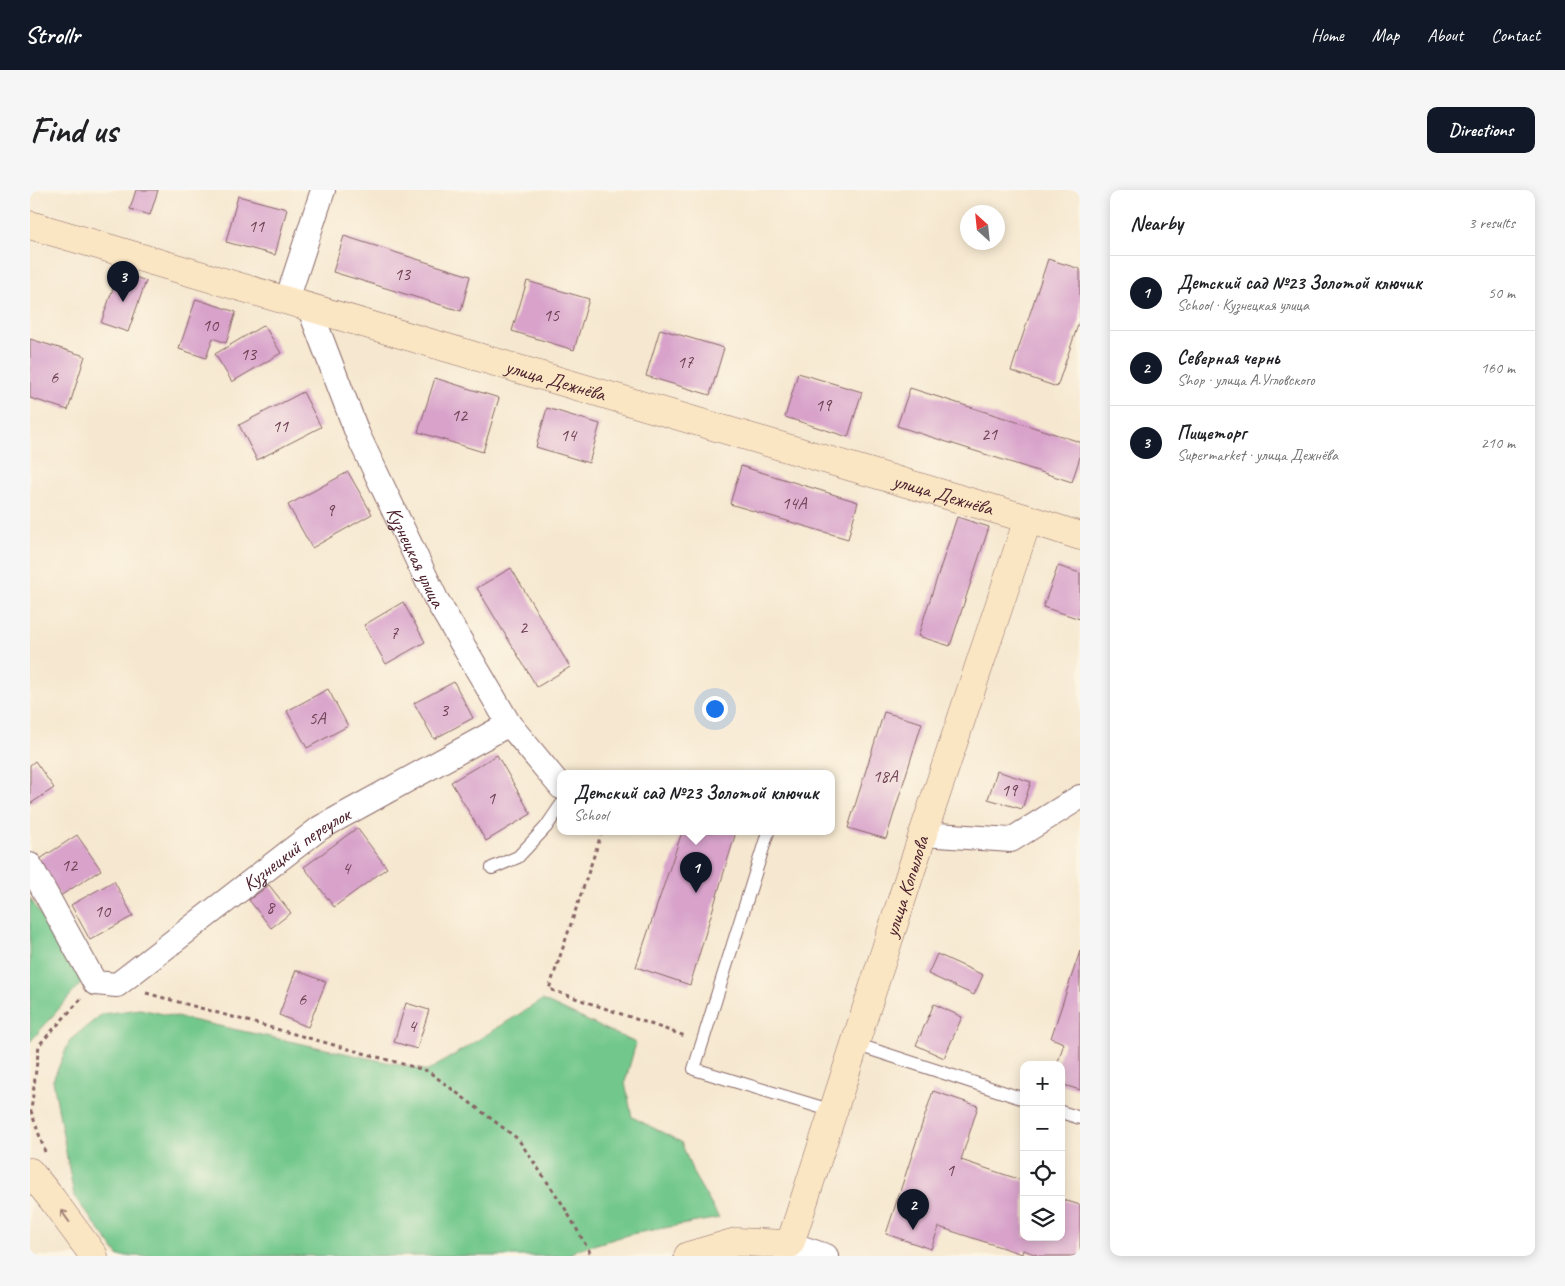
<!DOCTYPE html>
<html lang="en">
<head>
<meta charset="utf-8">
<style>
	body { margin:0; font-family:Caveat,sans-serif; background:#f6f6f6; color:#202124 }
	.controls { position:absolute; right:15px; bottom:15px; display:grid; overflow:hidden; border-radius:10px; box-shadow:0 2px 12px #0003 }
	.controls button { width:45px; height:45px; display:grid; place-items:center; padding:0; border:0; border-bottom:1px solid #e0e0e0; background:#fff; color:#202124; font:25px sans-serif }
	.compass { position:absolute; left:930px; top:15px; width:45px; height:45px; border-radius:50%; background:#fff; box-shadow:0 2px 12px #0003; rotate:333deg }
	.you { position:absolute; left:684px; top:518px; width:18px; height:18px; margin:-12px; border:4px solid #fff; border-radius:50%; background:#1a73e8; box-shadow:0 0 0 8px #1a73e833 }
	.badge { display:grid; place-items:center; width:32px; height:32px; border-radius:50%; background:#111827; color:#fff; font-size:16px; font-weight:700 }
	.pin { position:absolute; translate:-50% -41px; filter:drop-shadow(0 1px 2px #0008) }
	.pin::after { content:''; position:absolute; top:26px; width:18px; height:15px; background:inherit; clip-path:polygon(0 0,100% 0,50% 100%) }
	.popup { position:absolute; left:527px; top:580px; width:278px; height:65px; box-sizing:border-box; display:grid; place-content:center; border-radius:10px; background:#fff; filter:drop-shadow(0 1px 4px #0005); font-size:16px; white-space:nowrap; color:#757577 }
	.popup b { font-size:19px; color:#202124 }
	.popup::after { content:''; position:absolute; left:50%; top:100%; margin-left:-10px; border:10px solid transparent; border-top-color:#fff }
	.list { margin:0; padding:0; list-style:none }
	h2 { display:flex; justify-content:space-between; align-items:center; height:65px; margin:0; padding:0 20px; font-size:21px }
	h2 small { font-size:16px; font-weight:400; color:#757577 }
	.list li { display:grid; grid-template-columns:32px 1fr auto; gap:15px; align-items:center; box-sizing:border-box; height:75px; padding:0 20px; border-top:1px solid #e0e0e0 }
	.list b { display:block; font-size:19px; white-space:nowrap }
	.list p { margin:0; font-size:16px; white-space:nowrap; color:#757577 }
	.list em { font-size:16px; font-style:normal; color:#757577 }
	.icon { flex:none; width:28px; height:28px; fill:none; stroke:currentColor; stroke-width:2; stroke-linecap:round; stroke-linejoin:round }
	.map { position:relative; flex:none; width:1050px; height:1066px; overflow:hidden; border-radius:10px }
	header { display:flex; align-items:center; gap:30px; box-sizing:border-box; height:70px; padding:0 25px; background:#111827; color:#fff }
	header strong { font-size:24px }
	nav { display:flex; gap:28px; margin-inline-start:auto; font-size:18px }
	.intro { display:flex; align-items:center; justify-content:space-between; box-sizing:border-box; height:120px; padding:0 30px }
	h1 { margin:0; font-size:35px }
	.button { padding:12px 22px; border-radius:10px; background:#111827; color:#fff; font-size:18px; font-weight:700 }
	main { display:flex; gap:30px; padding:0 30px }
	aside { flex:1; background:#fff; border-radius:10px; box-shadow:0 2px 12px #0003 }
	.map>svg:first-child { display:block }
	.green { fill:#72c88c; stroke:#5e745c }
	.building { fill:#d8a2cb }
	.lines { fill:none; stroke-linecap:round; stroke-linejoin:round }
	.lane-casing { stroke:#866565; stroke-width:14 }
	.street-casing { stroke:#866565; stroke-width:26 }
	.secondary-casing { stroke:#866565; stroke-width:29 }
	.path { stroke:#866565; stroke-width:3; stroke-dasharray:4 4; stroke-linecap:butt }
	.lane { stroke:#fff; stroke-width:12 }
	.street { stroke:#fff; stroke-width:24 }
	.secondary { stroke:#fbe6c4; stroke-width:28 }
	.oneway { stroke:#a28278 }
	.labels { text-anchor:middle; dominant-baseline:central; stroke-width:4; stroke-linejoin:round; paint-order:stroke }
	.number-label { font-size:18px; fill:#6e4053 }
	.street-label { font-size:20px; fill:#4a1f2b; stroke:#fcf5e5 }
</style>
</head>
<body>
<header>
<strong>Strollr</strong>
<nav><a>Home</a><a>Map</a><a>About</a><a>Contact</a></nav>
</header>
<div class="intro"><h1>Find us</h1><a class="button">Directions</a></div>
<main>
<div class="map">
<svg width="1050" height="1066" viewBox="0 0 1050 1066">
	<rect width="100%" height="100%" fill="#fcf5e5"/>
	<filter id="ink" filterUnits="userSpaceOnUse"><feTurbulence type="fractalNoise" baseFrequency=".02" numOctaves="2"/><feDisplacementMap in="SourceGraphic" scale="10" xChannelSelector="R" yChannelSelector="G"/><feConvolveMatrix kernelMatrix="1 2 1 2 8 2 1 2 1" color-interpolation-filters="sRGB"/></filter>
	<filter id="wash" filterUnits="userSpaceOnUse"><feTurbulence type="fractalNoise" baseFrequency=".0096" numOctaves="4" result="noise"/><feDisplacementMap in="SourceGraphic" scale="20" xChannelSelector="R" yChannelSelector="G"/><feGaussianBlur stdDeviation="1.12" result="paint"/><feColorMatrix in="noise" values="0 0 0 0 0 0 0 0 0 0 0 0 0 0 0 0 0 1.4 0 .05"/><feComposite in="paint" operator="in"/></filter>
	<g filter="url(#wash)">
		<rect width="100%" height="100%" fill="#f6e8d0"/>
		<g class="green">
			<polygon points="0,708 53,791 0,852"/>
			<polygon points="512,810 606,853 595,892 602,927 651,952 664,985 689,1028 601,1044 546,1060 538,1066 89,1066 44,1006 23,890 40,850 72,824 110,819 398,881"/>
		</g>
		<g id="blocks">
			<g class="building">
				<polygon points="106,0 128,0 120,25 100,19"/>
				<polygon points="208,6 257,19 245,65 196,52"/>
				<polygon points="314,46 440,86 431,121 303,82"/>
				<polygon points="1018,69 1050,79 1050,129 1027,197 981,181"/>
				<polygon points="89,81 116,91 98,142 71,133"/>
				<polygon points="497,91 559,109 544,160 482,141"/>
				<polygon points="166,109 206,122 196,153 183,148 176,168 149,159"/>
				<polygon points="234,135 251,163 202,192 185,164"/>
				<polygon points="630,139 694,158 680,205 616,186"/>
				<polygon points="0,149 55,166 38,220 0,208"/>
				<polygon points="768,183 832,202 818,247 755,227"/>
				<polygon points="405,188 469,208 453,262 388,242"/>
				<polygon points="880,198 1050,252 1050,267 1042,292 867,236"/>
				<polygon points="273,202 291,237 227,270 209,235"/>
				<polygon points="517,218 570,234 559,273 506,257"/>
				<polygon points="711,276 828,312 818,349 700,314"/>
				<polygon points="318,282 342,324 282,358 258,315"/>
				<polygon points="927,327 959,337 920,456 888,446"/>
				<polygon points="1028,376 1050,383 1050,429 1013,417"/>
				<polygon points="481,378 540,477 507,497 447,398"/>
				<polygon points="373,412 395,452 356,474 334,435"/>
				<polygon points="424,492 443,528 404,549 384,513"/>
				<polygon points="298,499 318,536 277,558 257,521"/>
				<polygon points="854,522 892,533 856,649 818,638"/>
				<polygon points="467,565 501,624 456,651 421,592"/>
				<polygon points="5,571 24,598 0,614 0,575"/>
				<polygon points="967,581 1001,592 992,619 958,609"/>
				<polygon points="327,638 357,678 304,717 274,677"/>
				<polygon points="652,642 706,642 660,795 606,777"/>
				<polygon points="47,645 71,680 30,706 7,671"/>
				<polygon points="84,691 103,726 60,750 41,715"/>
				<polygon points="239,695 261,723 241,738 219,710"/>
				<polygon points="1050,761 1050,900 1031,894 1031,875 1027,875 1034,853 1021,848"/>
				<polygon points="907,764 953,785 944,805 898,784"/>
				<polygon points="266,780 296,792 278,837 249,825"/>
				<polygon points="376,813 399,820 387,859 364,852"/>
				<polygon points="904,814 932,827 914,868 886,855"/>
				<polygon points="903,901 948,916 931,970 994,991 994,1047 1031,1047 1031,1009 1050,1015 1050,1066 1010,1066 993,1060 992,1064 909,1037 901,1059 856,1044"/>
			</g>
		</g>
	</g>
	<g filter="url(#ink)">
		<use href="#blocks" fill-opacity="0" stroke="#866565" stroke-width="1"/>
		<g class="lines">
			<g class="lane-casing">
				<g id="lane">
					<polyline points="738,642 664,879 803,921"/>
					<polyline points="462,678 488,667 516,637 531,615"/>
					<polyline points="825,854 994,909"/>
					<polyline points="1031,922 1050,928"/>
				</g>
			</g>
			<g class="street-casing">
				<g id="street">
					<polyline points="257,110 293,0"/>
					<path id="s1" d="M279 117 328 245 406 409 479 534 531 597"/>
					<polyline points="893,644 981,650 1050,607"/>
					<path id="s2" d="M0 675 65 793 87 795 290 638 479 534"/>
					<polyline points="756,1066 760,1054 796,1066"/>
				</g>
			</g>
			<g class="secondary-casing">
				<g id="secondary">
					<path id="s3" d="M0 35 998 329 1050 346"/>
					<polyline points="0,982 22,1009 64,1066"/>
					<path id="s4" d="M658 1066 706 1052 760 1054 893 644 998 329"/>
				</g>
			</g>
			<g class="path">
				<polyline points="572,642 519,799 655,846"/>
				<polyline points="116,803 398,881 488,949 533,1015 562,1066"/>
				<polyline points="15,962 1,921 9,855 51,809"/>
			</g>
			<use href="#lane" class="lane"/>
			<use href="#street" class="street"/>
			<use href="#secondary" class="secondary"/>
		</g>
		<defs><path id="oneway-shaft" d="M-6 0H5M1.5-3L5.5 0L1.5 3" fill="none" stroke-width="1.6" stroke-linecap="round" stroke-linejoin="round" transform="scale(1.25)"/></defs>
		<use class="oneway" href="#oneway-shaft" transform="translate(35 1026) rotate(-126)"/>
	</g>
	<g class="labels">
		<g class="number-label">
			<text x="226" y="36">11</text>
			<text x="372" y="84">13</text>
			<text x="521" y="125">15</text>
			<text x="180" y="135">10</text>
			<text x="218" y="164">13</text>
			<text x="655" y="172">17</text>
			<text x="24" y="187">6</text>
			<text x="793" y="215">19</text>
			<text x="429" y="225">12</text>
			<text x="250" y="236">11</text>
			<text x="959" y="244">21</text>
			<text x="538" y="245">14</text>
			<text x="764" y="313">14А</text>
			<text x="300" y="320">9</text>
			<text x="493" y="437">2</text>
			<text x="364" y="443">7</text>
			<text x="414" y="520">3</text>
			<text x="287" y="528">5А</text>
			<text x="855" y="586">18А</text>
			<text x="979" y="600">19</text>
			<text x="461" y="608">1</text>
			<text x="39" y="675">12</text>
			<text x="316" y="678">4</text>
			<text x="240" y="717">8</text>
			<text x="72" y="721">10</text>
			<text x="272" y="809">6</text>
			<text x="382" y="836">4</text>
			<text x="920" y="980">1</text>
		</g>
		<g class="street-label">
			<text stroke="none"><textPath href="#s3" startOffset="548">улица Дежнёва</textPath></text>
			<text stroke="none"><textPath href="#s3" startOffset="952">улица Дежнёва</textPath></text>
			<text stroke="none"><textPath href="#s1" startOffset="272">Кузнецкая улица</textPath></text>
			<text stroke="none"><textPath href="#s2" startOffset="382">Кузнецкий переулок</textPath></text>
			<text stroke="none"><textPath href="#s4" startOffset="480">улица Копылова</textPath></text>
		</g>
	</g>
</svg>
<div class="controls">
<button>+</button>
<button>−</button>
<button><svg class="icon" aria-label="locate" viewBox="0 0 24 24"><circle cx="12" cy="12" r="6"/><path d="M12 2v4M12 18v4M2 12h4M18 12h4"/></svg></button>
<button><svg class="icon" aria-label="layers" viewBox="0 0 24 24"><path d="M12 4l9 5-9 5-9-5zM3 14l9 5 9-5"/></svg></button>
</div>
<svg class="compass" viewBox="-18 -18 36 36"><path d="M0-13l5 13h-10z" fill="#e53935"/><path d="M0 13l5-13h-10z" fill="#757577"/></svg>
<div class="you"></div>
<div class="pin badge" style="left:666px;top:703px">1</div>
<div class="popup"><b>Детский сад №23 Золотой ключик</b>School</div>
<div class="pin badge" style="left:883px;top:1040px">2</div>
<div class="pin badge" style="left:93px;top:112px">3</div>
</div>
<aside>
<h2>Nearby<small>3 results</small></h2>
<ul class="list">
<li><span class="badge">1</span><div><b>Детский сад №23 Золотой ключик</b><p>School · Кузнецкая улица</p></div><em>50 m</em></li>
<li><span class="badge">2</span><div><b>Северная чернь</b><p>Shop · улица А.Угловского</p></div><em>160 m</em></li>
<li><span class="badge">3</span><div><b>Пищеторг</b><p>Supermarket · улица Дежнёва</p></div><em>210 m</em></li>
</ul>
</aside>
</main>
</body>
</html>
